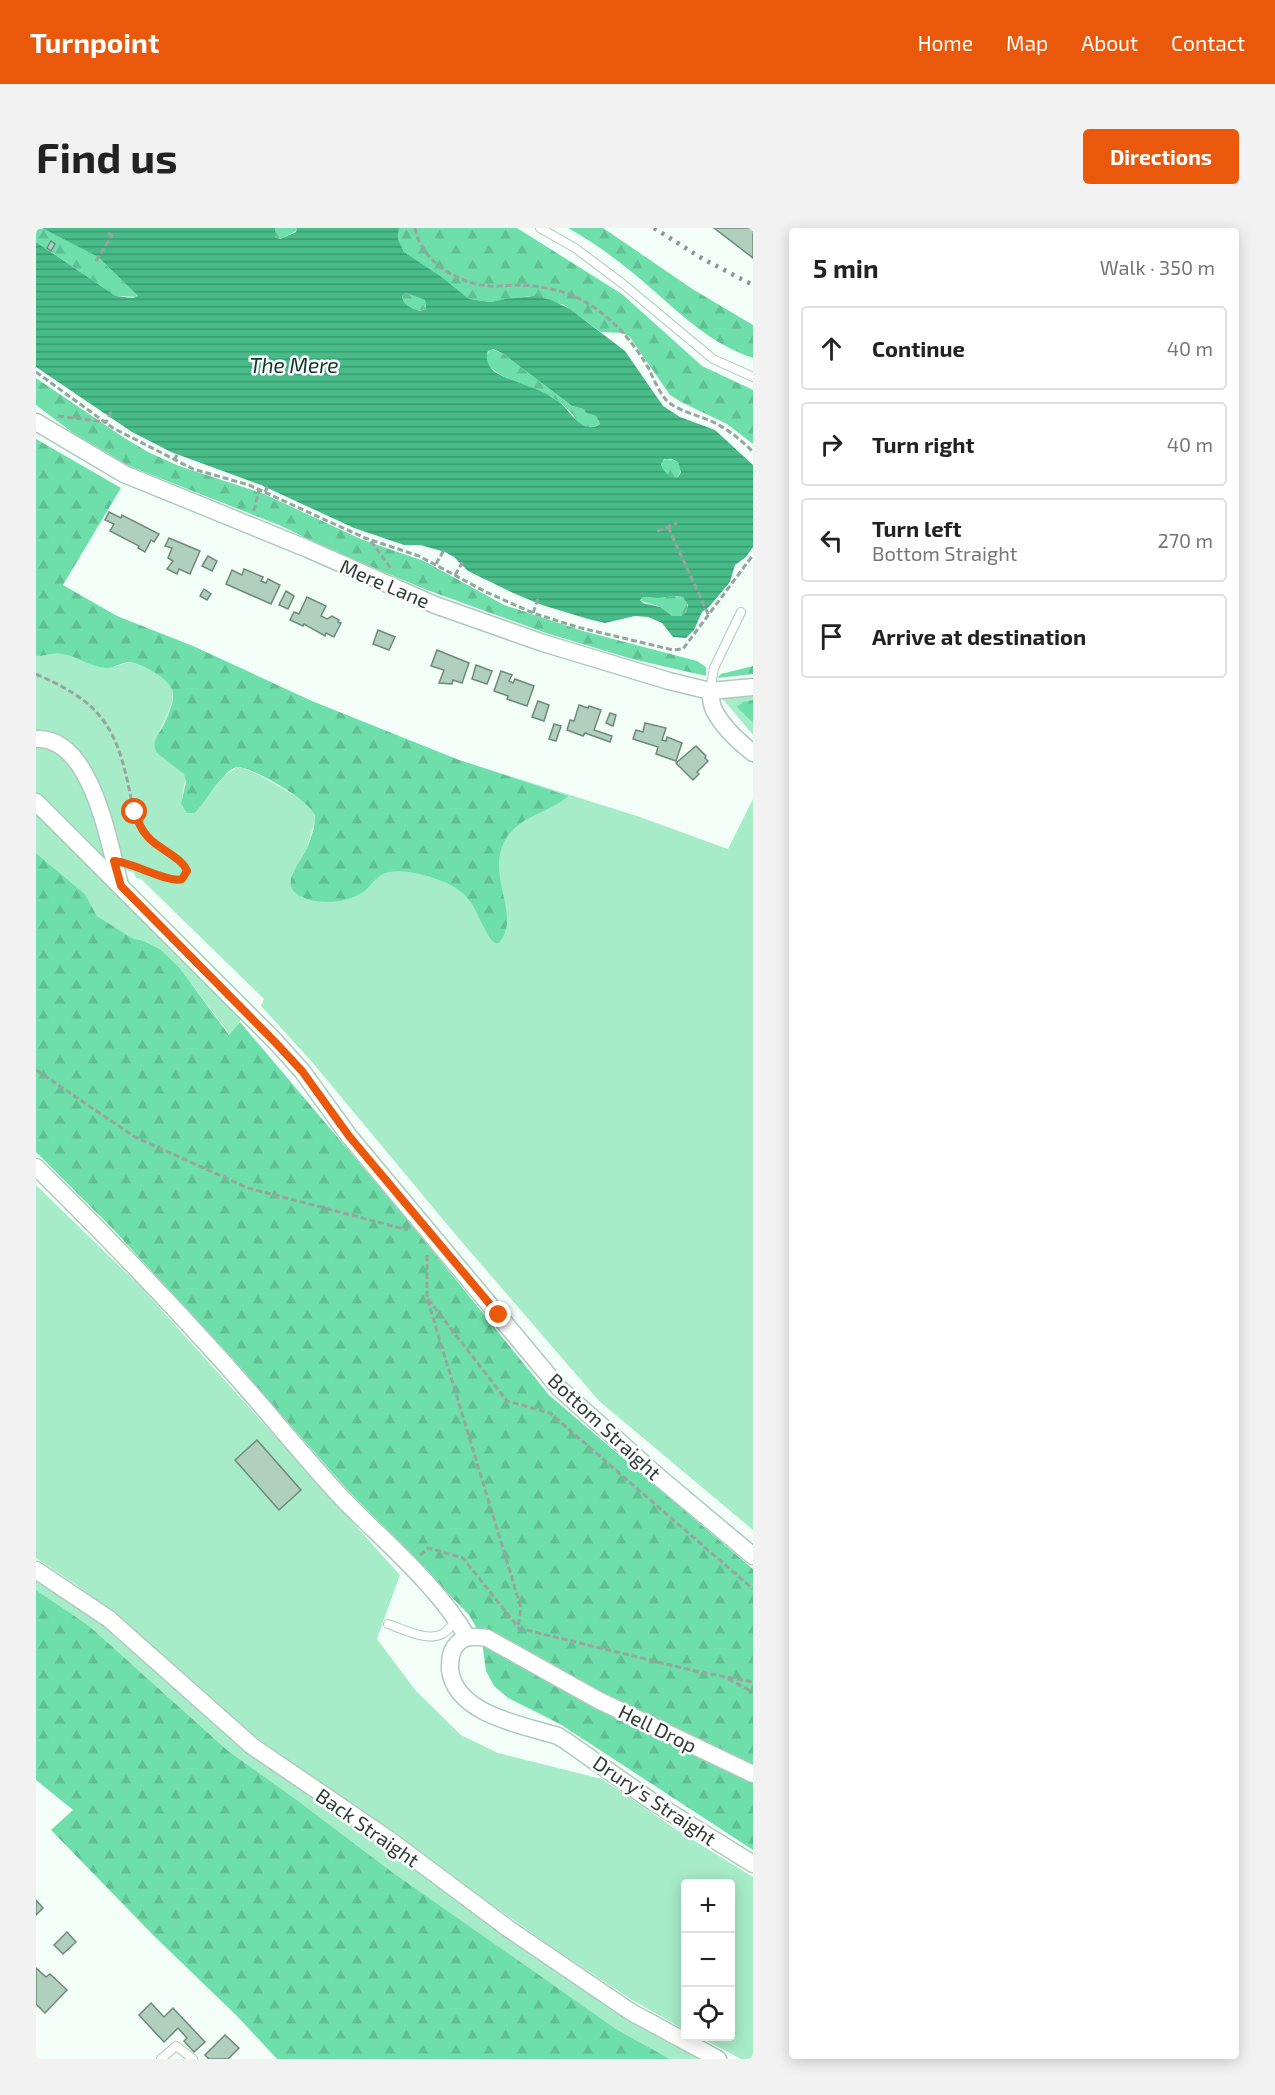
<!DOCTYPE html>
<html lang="en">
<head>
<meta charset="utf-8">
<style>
	body { margin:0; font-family:"Exo 2",sans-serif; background:#f2f2f2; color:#222 }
	.controls { position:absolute; right:18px; bottom:18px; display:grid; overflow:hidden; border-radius:6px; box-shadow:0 3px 15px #0003 }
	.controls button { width:54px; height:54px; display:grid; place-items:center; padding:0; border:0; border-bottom:2px solid #e0e0e0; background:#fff; color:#222; font:30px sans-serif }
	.stop { position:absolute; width:18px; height:18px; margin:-14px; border:4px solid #ea580c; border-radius:50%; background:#fff }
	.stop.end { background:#ea580c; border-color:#fff; box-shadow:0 2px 6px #0008 }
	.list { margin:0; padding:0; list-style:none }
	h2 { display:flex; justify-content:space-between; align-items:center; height:78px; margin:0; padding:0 24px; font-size:26px }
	h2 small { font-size:20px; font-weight:400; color:#767676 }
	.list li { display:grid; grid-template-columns:39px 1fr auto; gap:18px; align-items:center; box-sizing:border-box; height:84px; margin:0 12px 12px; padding:0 12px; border:2px solid #e0e0e0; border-radius:6px }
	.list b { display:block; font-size:22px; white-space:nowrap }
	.list p { margin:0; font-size:20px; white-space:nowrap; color:#767676 }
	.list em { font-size:20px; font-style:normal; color:#767676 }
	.icon { flex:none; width:33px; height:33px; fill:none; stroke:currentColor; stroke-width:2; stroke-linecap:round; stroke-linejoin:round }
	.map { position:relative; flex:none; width:717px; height:1831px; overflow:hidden; border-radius:6px }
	header { display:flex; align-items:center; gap:36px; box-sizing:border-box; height:84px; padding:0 30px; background:#ea580c; color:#fff }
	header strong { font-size:28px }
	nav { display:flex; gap:33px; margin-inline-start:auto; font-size:21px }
	.intro { display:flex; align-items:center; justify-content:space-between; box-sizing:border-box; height:144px; padding:0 36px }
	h1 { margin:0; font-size:42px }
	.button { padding:15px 27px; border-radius:6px; background:#ea580c; color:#fff; font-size:21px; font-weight:700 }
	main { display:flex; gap:36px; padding:0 36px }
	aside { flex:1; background:#fff; border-radius:6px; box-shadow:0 3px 15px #0003 }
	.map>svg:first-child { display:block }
	.green { fill:#a7ecc8 }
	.forest { fill:url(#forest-firs) }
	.water { fill:url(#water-rules); fill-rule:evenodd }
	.building { fill:#b1cfbe; stroke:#6d8a7a; stroke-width:1.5 }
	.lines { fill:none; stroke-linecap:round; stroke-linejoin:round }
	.service-casing { stroke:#adcbba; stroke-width:10 }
	.minor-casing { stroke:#adcbba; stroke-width:19 }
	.path { stroke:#98a59e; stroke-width:3; stroke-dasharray:6 3; stroke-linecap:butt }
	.service { stroke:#fff; stroke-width:8 }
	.minor { stroke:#fff; stroke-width:16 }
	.rail { stroke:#8a968f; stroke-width:4.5; stroke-dasharray:3 6; stroke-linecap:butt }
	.route { stroke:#ea580c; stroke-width:8 }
	.labels { text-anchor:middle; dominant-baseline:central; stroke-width:5; stroke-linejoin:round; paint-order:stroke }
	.street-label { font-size:20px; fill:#303d36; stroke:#fff }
	.water-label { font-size:21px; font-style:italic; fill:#083a26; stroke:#fff }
</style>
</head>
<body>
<header>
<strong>Turnpoint</strong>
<nav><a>Home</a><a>Map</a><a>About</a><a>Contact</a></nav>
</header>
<div class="intro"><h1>Find us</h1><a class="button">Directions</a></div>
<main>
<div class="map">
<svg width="717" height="1831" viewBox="0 0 717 1831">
	<defs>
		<pattern id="forest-firs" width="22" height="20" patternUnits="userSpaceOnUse" patternTransform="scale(1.5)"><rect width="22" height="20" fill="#6edfaa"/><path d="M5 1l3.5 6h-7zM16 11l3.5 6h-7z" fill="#60c093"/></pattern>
		<pattern id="water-rules" width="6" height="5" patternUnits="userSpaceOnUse" patternTransform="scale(1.5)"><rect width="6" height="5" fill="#47bb88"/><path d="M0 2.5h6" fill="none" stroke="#3c9970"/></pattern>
	</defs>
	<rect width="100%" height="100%" fill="#f2fef7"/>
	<g class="green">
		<path d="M25 425C41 429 57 439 74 439 82 439 88 434 97 434 107 435 135 453 137 463 137 464 136 472 136 473 132 491 117 507 121 525L142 539 150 548 146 569V579L159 585 188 548 201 539 207 540 225 548 270 574 277 582 279 592 271 620 256 646 258 664 267 670 423 532 601 588 692 621 717 571V1302L563 1173 419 1006 276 834 225 778 228 771 105 651 100 650 98 644 74 638 0 565V428Z"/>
		<polygon points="717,465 717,507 685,469"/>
		<polygon points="0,585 207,789 194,807 143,739 124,721 108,713 96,710 61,688 49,666 0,625"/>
		<polygon points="0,957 104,1058 364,1347 341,1411 380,1463 425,1507 462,1525 566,1551 641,1602 717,1649 717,1831 705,1831 663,1809 694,1808 694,1656 650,1656 649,1802 596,1772 520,1722 221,1510 83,1388 39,1356 0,1330"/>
		<polygon points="0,1349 70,1397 214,1522 668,1831 634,1831 580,1801 482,1733 356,1644 265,1575 191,1522 52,1397 0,1362"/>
	</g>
	<g class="forest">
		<polygon points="0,0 9,1 62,29 100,66 101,69 80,68 0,14"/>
		<polygon points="239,0 261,0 260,3 244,11 239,9"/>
		<polygon points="363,0 481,0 586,66 666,138 717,162 717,216 691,196 645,174 634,167 593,108 586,105 565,104 528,77 494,68 455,74 433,71 368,24 362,11"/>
		<path d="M532 0H567L658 62 717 97V130C676 116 650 91 618 63 592 40 563 17 532 0Z"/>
		<path d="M370 65 389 72 390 81 382 83C375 80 367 77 366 68Z"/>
		<path d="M455 121 466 125 536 178 548 181 550 185 560 188 564 196C559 199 553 201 547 198 542 196 540 191 537 187 531 180 524 174 516 169 503 161 432 144 455 121Z"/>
		<polygon points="0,150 87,209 112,224 143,238 228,266 327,312 388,333 468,377 547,403 661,433 670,439 670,448 596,431 510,405 391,362 297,323 243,297 93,238 37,205 0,177"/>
		<path d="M0 211 85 260 27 357 81 388 157 418 276 473 423 532 532 568C513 585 486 587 471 609 447 646 487 687 463 715H459C444 701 442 676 424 663 410 651 364 637 347 646 339 650 334 659 327 664 311 675 283 677 266 669 241 658 264 635 271 620 275 611 279 598 279 589 278 574 214 538 201 539 197 540 193 543 190 546 178 558 170 573 159 585H151L145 576 150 554 148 546 121 525C114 515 124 505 128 496 132 487 138 475 137 465 136 452 105 435 94 434 86 434 79 440 71 440 55 439 42 429 27 426 19 424 9 428 0 428Z"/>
		<path d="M630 231 642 233 645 242 642 249C633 251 626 243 625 234Z"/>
		<path d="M638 368 647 369C653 375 653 382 646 388H636L622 378 605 373 606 369 622 370Z"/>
		<polygon points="717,438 717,446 681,450 685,446"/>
		<polygon points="717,472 717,495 701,479 707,474"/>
		<polygon points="0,625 49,666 61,688 96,710 108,713 124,721 143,739 193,807 204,794 374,995 513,1167 717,1341 717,1622 524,1496 472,1470 458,1458 450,1443 446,1414 440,1399 433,1387 308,1258 191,1125 76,1000 0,924"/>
		<polygon points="0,1362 52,1397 191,1522 265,1575 356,1644 580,1801 634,1831 241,1831 202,1789 117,1707 15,1602 37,1582 0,1552"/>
	</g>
	<path class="water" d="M6 0H239V9L244 11 260 4 261 0H363L362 11 368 24 404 48 433 71 455 74 470 71 498 68 515 72 534 81 589 123 627 178 644 189 679 202 717 237V319L710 329 699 337 694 354 673 379 666 384 658 402 650 410 637 409 626 395 612 389 599 388 569 395 552 391 506 377 477 365 432 343 418 329 409 324 384 317H368L318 300 225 257 135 224 96 204 0 139V14L80 68 97 70 102 68 62 29ZM370 65 389 72 390 81 383 83C375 80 367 77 366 68ZM457 121 466 125 536 178 548 181 550 185 560 188 564 196C546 208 536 184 523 174 504 159 479 156 459 144 452 138 449 131 452 123ZM628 231H636L642 234 645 244 642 249C634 251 627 243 625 236ZM640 368 647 369 652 377 650 384 645 388H636L624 379 607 375 604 372 607 369 622 370Z"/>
	<g class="building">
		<polygon points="678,0 717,0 717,30"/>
		<polygon points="15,13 19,16 15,23 11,20"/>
		<polygon points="73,284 85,290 86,287 123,306 118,314 115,312 109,324 102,320 103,318 74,303 78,296 69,292"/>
		<polygon points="133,310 164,323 154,346 143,341 141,346 131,341 137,333 132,330 136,320 129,318"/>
		<polygon points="172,328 181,333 176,343 166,338"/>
		<polygon points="208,341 227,349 225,353 230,355 232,351 244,357 235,376 190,356 196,342 206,347"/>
		<polygon points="168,361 175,366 171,372 164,368"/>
		<polygon points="250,363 258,368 252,381 243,377"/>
		<polygon points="271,369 290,378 285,388 291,391 296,388 303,392 302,394 305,395 298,409 290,405 289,408 268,396 267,398 254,392 258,384 263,386"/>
		<polygon points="342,402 359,409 353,422 337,416"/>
		<polygon points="401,422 433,435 426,455 417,452 416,456 403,455 408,442 395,438"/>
		<polygon points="440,437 456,443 451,456 436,451"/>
		<polygon points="465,443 476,447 473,453 477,455 479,451 498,458 491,478 471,471 472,468 458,463"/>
		<polygon points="502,473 513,477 508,493 496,489"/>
		<polygon points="543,477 552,480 553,478 565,482 558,502 576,508 574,514 549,505 547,508 531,502 534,492 538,493"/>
		<polygon points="574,485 580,487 577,498 570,495"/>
		<polygon points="609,495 630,500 626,512 630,513 631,509 646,515 640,533 620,526 622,519 597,511 600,502 607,504"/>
		<polygon points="518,496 525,498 520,513 513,511"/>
		<polygon points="660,518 670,528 669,530 672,533 661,544 663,546 657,552 640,535"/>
		<polygon points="221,1212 265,1262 243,1282 199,1232"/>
		<polygon points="0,1672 7,1680 0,1687"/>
		<polygon points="31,1704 40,1714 27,1726 18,1717"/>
		<polygon points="0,1740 10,1749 14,1746 31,1762 9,1785 0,1776"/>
		<polygon points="115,1775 128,1789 137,1780 169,1814 158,1824 148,1813 151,1810 142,1800 128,1814 103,1787"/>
		<polygon points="189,1807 203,1820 192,1831 173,1831 169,1827"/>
	</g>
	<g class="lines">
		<g class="service-casing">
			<g id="service">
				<polyline points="504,0 539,20 587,56 677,131 717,149"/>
				<polyline points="674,463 678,440 705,384"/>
				<path d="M352 1396C367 1401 391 1414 406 1406 412 1403 416 1397 421 1392"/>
				<polyline points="125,1831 140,1818 157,1831"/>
			</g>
		</g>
		<g class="minor-casing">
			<g id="minor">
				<polyline points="0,194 88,246 272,321 399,377 507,415 633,453 674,463 717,459"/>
				<path d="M674 463C675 469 675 476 678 482 686 498 703 514 717 525"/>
				<path d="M0 511C56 508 73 616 84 657"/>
				<polyline points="0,574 239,813 266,843 313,908 523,1160 624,1250 717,1328"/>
				<path d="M0 939C62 1000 122 1062 180 1126 222 1172 261 1221 303 1267 345 1311 401 1356 431 1409"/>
				<polyline points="0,1342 73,1391 216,1518 351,1610 473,1701 595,1784 682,1831"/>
				<path d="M717 1546 562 1472 451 1410C437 1408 426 1407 418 1420 414 1426 414 1434 414 1442 420 1487 487 1497 522 1508L530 1513 614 1572 717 1636"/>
			</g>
		</g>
		<g class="path">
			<path d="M379 0C384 32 422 56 453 58 462 59 471 57 480 57 497 57 514 60 530 65 566 78 594 108 613 141 618 152 623 164 631 173 644 184 662 187 677 194 692 201 705 212 717 224"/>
			<polyline points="72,5 79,10"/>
			<polyline points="60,33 76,7"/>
			<polyline points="0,144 77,200 157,241 213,257 329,310 383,328 450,364 497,385 541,399 637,422 647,421 717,327"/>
			<polyline points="22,188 70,194 76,182"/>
			<polyline points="138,232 143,224"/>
			<polyline points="229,264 233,256"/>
			<polyline points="218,283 223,261"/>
			<polyline points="632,299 673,388"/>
			<polyline points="621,303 641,295"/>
			<polyline points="335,313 356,342"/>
			<polyline points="400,336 409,320"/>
			<polyline points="419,347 428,332"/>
			<polyline points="497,385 502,371"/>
			<path d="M0 446C56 471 77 490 91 551 95 568 97 588 107 604 116 618 148 629 151 643L146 651 141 653 134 651 93 635"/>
			<polyline points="0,842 99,909 212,960 372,1002"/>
			<polyline points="391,1027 391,1070 485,1380 482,1400 659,1443 717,1454"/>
			<polyline points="392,1071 471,1173 514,1185 717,1361"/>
			<polyline points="384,1327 392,1320 427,1330 482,1399"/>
			<polyline points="692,1451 717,1464"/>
		</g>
		<use href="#service" class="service"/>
		<use href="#minor" class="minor"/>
		<polyline class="rail" points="618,0 667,31 717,57"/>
	</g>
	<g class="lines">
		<path class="route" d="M99 584C102 593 105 602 112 609 121 620 147 630 151 643L146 651C134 656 96 634 78 633L85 658 238 813 266 843 313 908 463 1087"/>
	</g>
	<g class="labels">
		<g class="street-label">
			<text transform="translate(349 355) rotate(23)">Mere Lane</text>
			<text transform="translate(569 1198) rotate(43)">Bottom Straight</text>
			<text transform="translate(622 1500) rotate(26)">Hell Drop</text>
			<text transform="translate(619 1572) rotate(34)">Drury's Straight</text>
			<text transform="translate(332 1599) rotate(35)">Back Straight</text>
		</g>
		<g class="water-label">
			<text x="258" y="136">The Mere</text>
		</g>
	</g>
</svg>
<div class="controls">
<button>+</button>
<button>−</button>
<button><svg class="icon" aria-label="locate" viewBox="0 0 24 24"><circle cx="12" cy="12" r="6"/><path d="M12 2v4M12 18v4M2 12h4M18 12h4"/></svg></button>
</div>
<div class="stop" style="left:99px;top:584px"></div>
<div class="stop end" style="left:463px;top:1087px"></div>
</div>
<aside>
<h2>5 min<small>Walk · 350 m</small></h2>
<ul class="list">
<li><svg class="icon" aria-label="ahead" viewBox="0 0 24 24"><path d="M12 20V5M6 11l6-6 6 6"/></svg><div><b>Continue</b></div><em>40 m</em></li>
<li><svg class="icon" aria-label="right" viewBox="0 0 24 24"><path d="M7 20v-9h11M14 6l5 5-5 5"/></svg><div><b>Turn right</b></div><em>40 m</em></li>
<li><svg class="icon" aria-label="left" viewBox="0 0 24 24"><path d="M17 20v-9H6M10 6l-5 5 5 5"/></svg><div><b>Turn left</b><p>Bottom Straight</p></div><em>270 m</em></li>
<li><svg class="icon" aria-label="arrive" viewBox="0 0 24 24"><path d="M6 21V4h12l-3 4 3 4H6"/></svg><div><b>Arrive at destination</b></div></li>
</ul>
</aside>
</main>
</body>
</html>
